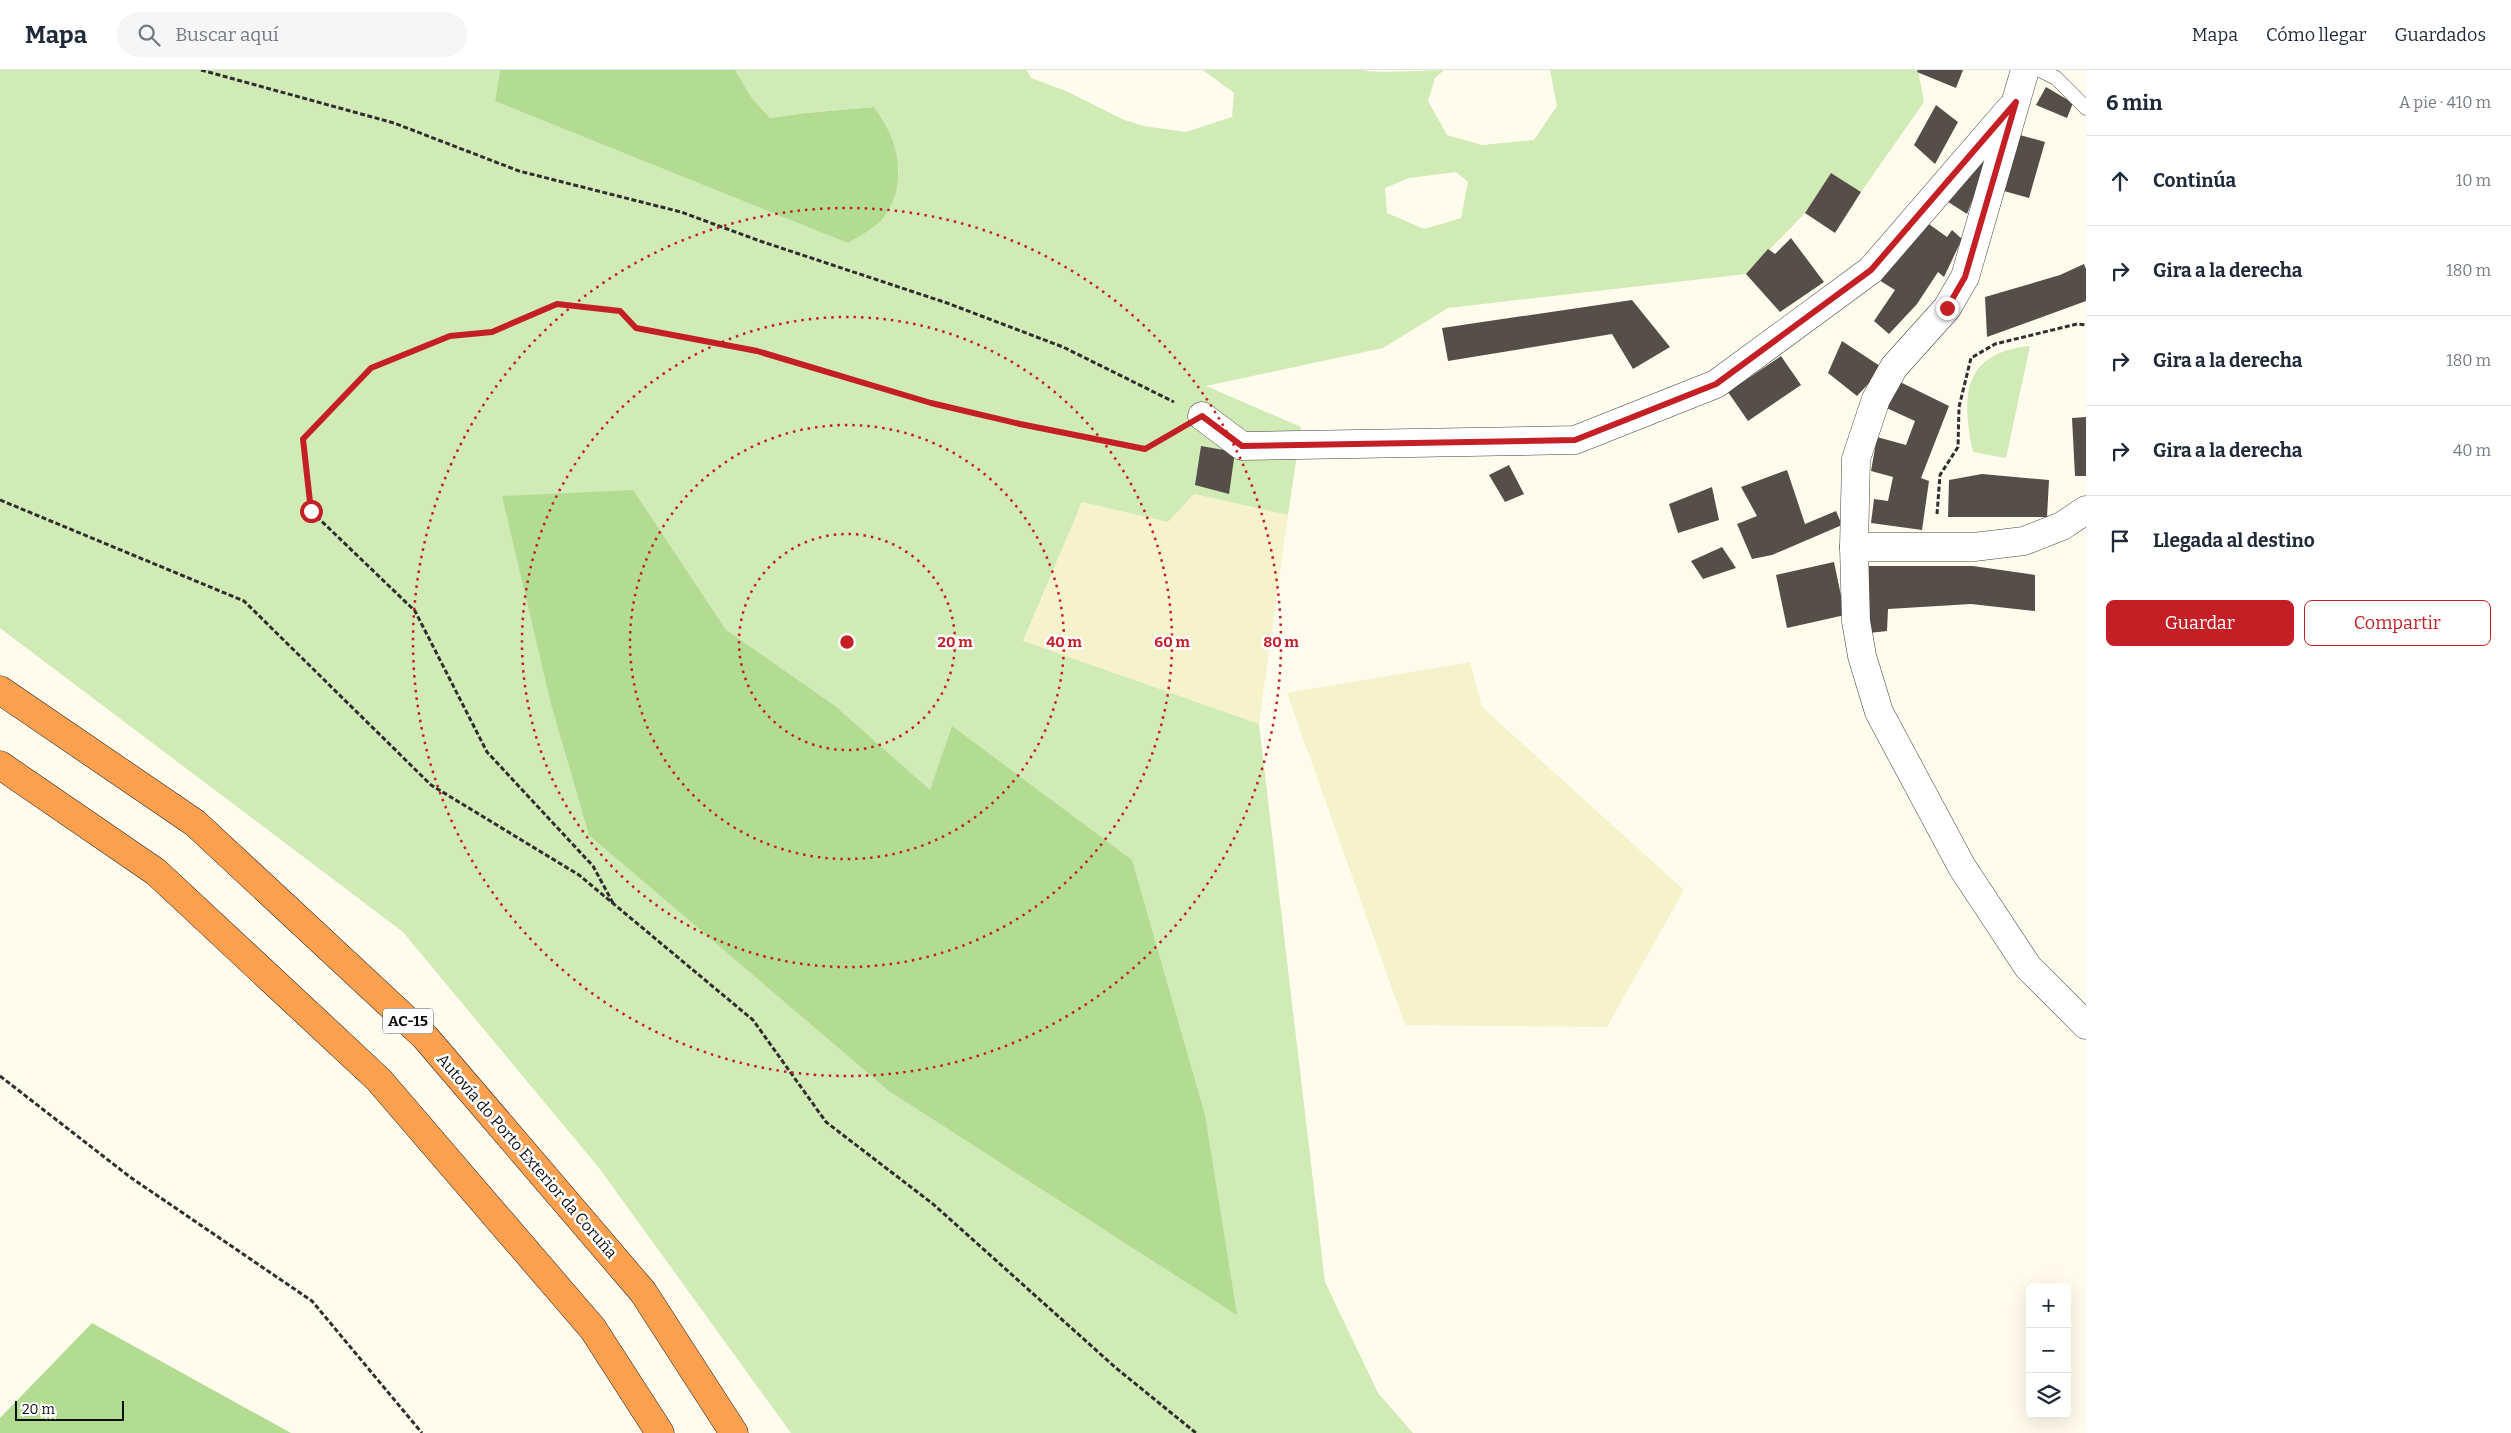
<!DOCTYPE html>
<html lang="es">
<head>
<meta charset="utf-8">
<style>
	body { margin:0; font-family:Bitter,serif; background:#f6f6f7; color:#1f2937 }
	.controls { position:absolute; right:15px; bottom:15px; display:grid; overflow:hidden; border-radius:8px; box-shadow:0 5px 20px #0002 }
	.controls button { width:45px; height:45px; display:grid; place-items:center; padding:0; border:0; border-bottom:1px solid #e0e1e3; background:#fff; color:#1f2937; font:25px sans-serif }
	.scale { position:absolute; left:15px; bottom:12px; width:109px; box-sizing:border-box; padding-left:5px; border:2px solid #0d0d0d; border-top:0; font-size:14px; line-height:18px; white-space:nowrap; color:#0d0d0d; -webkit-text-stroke:4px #fff; paint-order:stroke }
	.stop { position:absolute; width:15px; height:15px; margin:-11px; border:4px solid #c31f24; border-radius:50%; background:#fff }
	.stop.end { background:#c31f24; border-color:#fff; box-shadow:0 1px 5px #0008 }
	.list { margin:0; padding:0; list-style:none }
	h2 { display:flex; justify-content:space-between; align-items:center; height:65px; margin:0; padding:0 20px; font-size:21px }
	h2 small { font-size:16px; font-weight:400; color:#747a83 }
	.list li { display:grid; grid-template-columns:32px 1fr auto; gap:15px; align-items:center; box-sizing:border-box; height:90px; padding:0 20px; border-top:1px solid #e0e1e3 }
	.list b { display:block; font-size:19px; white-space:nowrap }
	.list em { font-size:16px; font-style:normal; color:#747a83 }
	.actions { display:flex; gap:10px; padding:15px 20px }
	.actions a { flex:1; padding:11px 0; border:1px solid #c31f24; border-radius:8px; text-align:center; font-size:18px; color:#c31f24 }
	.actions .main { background:#c31f24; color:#fff }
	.icon { flex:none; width:28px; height:28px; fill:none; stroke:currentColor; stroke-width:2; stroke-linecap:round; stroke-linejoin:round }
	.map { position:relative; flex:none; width:2086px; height:1363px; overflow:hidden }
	header { display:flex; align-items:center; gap:30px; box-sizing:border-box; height:70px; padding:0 25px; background:#fff; border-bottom:1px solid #e0e1e3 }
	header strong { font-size:24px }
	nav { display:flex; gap:28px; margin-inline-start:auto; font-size:18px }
	.search { width:350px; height:45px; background:#f6f6f7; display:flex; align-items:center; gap:12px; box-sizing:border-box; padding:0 18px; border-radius:28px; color:#747a83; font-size:19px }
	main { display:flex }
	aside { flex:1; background:#fff }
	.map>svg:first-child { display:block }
	.farmland { fill:#f6f3cc }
	.green { fill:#d0ebb5; fill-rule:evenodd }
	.forest { fill:#b3dc93 }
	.building { fill:#564e49 }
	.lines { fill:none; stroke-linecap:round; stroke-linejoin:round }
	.service-casing { stroke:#404040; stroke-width:15 }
	.minor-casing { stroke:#404040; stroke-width:29 }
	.motorway-casing { stroke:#1e1e1e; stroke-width:29 }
	.path { stroke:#2f2f2f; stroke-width:3; stroke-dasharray:5 2.5; stroke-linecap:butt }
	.service { stroke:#fff; stroke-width:14 }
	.minor { stroke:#fff; stroke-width:28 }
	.motorway { stroke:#faa04f; stroke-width:28 }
	.route { stroke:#c31f24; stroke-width:6 }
	.ring { fill:none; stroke:#c31f24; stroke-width:2.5; stroke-dasharray:2.5 5 }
	.labels { text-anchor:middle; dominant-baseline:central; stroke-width:5; stroke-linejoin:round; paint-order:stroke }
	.shield { fill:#fff; stroke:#565656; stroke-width:1 }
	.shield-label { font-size:15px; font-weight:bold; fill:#0d0d0d }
	.street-label { font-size:16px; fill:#0d0d0d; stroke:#fff }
	.centre { fill:#c31f24; stroke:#fff; stroke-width:2.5 }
	.ring-label { font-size:15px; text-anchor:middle; font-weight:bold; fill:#c31f24; stroke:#fff; stroke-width:5; stroke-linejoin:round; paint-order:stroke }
</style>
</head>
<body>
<header>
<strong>Mapa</strong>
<div class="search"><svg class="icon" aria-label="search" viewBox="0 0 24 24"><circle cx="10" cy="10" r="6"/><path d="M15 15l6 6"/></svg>Buscar aquí</div>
<nav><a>Mapa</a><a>Cómo llegar</a><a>Guardados</a></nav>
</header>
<main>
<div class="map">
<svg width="2086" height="1363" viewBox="0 0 2086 1363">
	<rect width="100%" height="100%" fill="#fffced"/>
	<g class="farmland">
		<polygon points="1194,424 1288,445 1259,654 1023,572 1082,432 1168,452"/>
		<polygon points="1470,592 1482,637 1684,820 1607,957 1405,955 1287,623"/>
	</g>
	<g class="green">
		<path d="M0 0H500L495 31 899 103C896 78 890 57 874 37L806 43 770 48 752 28 735 0H1027L1031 8 1066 21 1122 49 1143 56 1186 62 1232 47 1234 23 1203 0H1364C1371 4 1431 0 1444 0L1435 8 1428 31 1447 65 1482 75 1534 70 1557 36 1550 0H1918L1924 32 1861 122 1831 103 1805 143 1746 204 1448 238 1383 278 1206 316 1301 357 1288 445 1194 424 1168 452 1082 432 1023 571 1259 654 1325 1212 1378 1323 1413 1363H791L599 1098 403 862 0 558ZM1456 102 1468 112 1461 148 1424 159 1387 143 1385 118 1409 108Z"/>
		<path d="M2030 276 2006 388 1973 382C1961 326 1962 283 2030 276Z"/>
	</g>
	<g class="forest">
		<path d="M500 0H735L752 28 770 48 806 43 874 37C899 69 909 114 883 148 875 158 859 166 848 173L495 31Z"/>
		<polygon points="633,420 726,560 835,636 930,720 952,656 1132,790 1205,1045 1237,1245 889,1021 589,765 551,634 502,426"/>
		<polygon points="92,1253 291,1363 0,1363 0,1348"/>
	</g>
	<g class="building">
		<polygon points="1918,0 1963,0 1956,18 1917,2"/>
		<polygon points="2046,17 2073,33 2067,48 2036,35"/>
		<polygon points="1936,35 1958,52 1935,94 1914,75"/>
		<polygon points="2020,65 2045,72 2029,128 2004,121"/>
		<polygon points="1979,85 1987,93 1967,144 1942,128"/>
		<polygon points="1831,103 1861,122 1835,163 1805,143"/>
		<polygon points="1926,152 1947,167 1952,160 1962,169 1944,207 1938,202 1917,234 1889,264 1874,251 1895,220 1879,210"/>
		<polygon points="1791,168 1824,212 1780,242 1746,204 1768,179 1775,184"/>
		<polygon points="2084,194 2086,199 2086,231 1987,267 1985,227 2060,205"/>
		<polygon points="1632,230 1670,277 1633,299 1612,264 1448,291 1442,258"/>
		<polygon points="1842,271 1883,298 1857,326 1828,303"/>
		<polygon points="1781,286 1801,315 1748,351 1728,322"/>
		<polygon points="1896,310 1949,336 1921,408 1929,411 1922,460 1871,453 1874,429 1888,431 1893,407 1871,401 1877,367 1906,375 1915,351 1882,336"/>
		<polygon points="2086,347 2086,406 2075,406 2072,348"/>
		<polygon points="1201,376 1235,382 1229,424 1195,415"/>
		<polygon points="1509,395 1524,424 1505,432 1489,405"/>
		<polygon points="1787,400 1805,454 1836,441 1842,455 1772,485 1752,489 1737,454 1757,446 1741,417"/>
		<polygon points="1982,404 2049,410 2047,447 1948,447 1949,410"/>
		<polygon points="1712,417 1719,450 1678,463 1669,434"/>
		<polygon points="1722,477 1736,498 1703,509 1691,491"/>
		<polygon points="1834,492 1845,545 1787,558 1776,505"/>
		<polygon points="1869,496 1973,496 2035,505 2035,541 1971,534 1888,539 1887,561 1869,563"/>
	</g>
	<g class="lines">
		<g class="service-casing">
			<polyline id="service" points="2040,0 2056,8 2086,38"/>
		</g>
		<g class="minor-casing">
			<g id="minor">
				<polyline points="2025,0 1965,207 1947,238 1894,297 1876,329 1856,389 1854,477 1856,551 1862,586 1879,642 1962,797 2028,897 2086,955"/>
				<polyline points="1202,346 1242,376 1575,370 1716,314 1871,200 2010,39"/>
				<polyline points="1854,477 1974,477 2024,471 2062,456 2086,440"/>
			</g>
		</g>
		<g class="motorway-casing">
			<g id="motorway">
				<polyline points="0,620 195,753 425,967 643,1222 734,1363"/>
				<polyline points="0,695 156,802 379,1010 593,1259 660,1363"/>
			</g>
		</g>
		<g class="path">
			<polyline points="201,0 394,53 519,101 681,142 760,171 947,233 1063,277 1174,332"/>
			<polyline points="0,430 244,531 431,715 579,805 753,950 826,1052 933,1134 1116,1298 1196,1363"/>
			<polyline points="1937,444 1940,405 1958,377 1959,337 1971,288 1995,274 2077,254 2086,255"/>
			<polyline points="613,833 593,796 487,682 415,541 311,441 303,369 371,298 450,266 493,262 557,234 620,241 636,258 757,281 931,333 1020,354 1145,379 1173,362"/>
			<polyline points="0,1006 130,1107 312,1231 422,1363"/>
		</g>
		<use href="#service" class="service"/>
		<use href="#minor" class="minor"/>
		<use href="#motorway" class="motorway"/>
	</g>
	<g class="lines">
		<polyline class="route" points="311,441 303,369 371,298 450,266 492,262 557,234 620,241 636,258 757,281 931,333 1020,354 1145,379 1202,346 1242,376 1575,370 1716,314 1871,200 2016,32 1965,207 1947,238"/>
	</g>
	<g class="ring">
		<circle cx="847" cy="572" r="108"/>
		<circle cx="847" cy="572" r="217"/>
		<circle cx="847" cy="572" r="325"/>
		<circle cx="847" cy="572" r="434"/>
	</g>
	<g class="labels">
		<rect class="shield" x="383" y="938.5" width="50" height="25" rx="4"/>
		<g class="shield-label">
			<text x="408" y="951">AC-15</text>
		</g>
		<g class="street-label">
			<text transform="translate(527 1086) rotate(49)">Autovía do Porto Exterior da Coruña</text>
		</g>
	</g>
	<circle cx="847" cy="572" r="8" class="centre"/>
	<g class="ring-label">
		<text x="955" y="577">20 m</text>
		<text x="1064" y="577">40 m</text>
		<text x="1172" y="577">60 m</text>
		<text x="1281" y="577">80 m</text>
	</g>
</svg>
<div class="controls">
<button>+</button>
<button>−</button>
<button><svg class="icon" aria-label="layers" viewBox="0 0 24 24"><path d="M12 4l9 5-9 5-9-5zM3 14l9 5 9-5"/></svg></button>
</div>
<div class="scale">20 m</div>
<div class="stop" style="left:311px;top:441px"></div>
<div class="stop end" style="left:1947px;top:238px"></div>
</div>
<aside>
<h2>6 min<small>A pie · 410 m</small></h2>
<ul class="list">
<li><svg class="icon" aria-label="ahead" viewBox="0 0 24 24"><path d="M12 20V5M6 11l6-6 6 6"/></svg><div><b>Continúa</b></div><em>10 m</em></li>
<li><svg class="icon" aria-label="right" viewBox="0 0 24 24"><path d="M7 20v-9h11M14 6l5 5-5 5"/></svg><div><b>Gira a la derecha</b></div><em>180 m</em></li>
<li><svg class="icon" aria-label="right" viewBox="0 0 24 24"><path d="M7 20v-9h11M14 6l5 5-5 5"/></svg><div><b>Gira a la derecha</b></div><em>180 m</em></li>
<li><svg class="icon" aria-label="right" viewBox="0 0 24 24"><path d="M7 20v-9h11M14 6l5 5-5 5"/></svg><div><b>Gira a la derecha</b></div><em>40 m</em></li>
<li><svg class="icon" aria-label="arrive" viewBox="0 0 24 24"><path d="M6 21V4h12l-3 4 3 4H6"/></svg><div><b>Llegada al destino</b></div></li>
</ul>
<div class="actions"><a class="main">Guardar</a><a>Compartir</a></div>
</aside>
</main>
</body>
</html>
